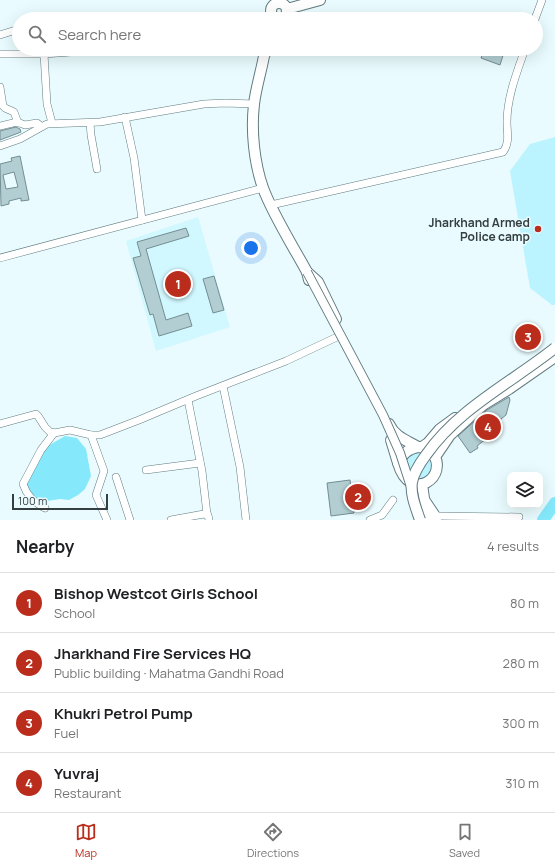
<!DOCTYPE html>
<html lang="en">
<head>
<meta charset="utf-8">
<style>
	body { margin:0; font-family:Manrope,sans-serif; background:#f6f6f6; color:#202124 }
	.controls { position:absolute; right:12px; bottom:12px; display:grid; overflow:hidden; border-radius:8px; box-shadow:0 4px 16px #0002 }
	.controls button { width:36px; height:36px; display:grid; place-items:center; padding:0; border:0; border-bottom:1px solid #e0e0e0; background:#fff; color:#202124; font:20px sans-serif }
	.scale { position:absolute; left:12px; bottom:10px; width:96px; box-sizing:border-box; padding-left:4px; border:2px solid #343f41; border-top:0; font-size:11px; line-height:14px; white-space:nowrap; color:#343f41; -webkit-text-stroke:3px #e9fbfe; paint-order:stroke }
	.you { position:absolute; left:251px; top:248px; width:14px; height:14px; margin:-10px; border:3px solid #fff; border-radius:50%; background:#1a73e8; box-shadow:0 0 0 6px #1a73e833 }
	.badge { display:grid; place-items:center; width:26px; height:26px; border-radius:50%; background:#ba2d1c; color:#fff; font-size:13px; font-weight:700 }
	.pin { position:absolute; translate:-50% -50%; border:2px solid #fff; box-shadow:0 1px 4px #0006 }
	.list { margin:0; padding:0; list-style:none }
	h2 { display:flex; justify-content:space-between; align-items:center; height:52px; margin:0; padding:0 16px; font-size:17px }
	h2 small { font-size:13px; font-weight:400; color:#757577 }
	.list li { display:grid; grid-template-columns:26px 1fr auto; gap:12px; align-items:center; box-sizing:border-box; height:60px; padding:0 16px; border-top:1px solid #e0e0e0 }
	.list b { display:block; font-size:15px; white-space:nowrap }
	.list p { margin:0; font-size:13px; white-space:nowrap; color:#757577 }
	.list em { font-size:13px; font-style:normal; color:#757577 }
	.icon { flex:none; width:22px; height:22px; fill:none; stroke:currentColor; stroke-width:2; stroke-linecap:round; stroke-linejoin:round }
	.map { position:relative; flex:none; width:555px; height:520px; overflow:hidden }
	.search { position:absolute; background:#fff; box-shadow:0 4px 16px #0002; left:12px; right:12px; top:12px; height:44px; display:flex; align-items:center; gap:10px; box-sizing:border-box; padding:0 14px; border-radius:22px; color:#757577; font-size:15px }
	.sheet { height:292px; background:#fff }
	nav { display:flex; justify-content:space-around; align-items:center; box-sizing:border-box; height:56px; border-top:1px solid #e0e0e0; background:#fff; font-size:11px; color:#757577 }
	nav a { display:grid; justify-items:center; gap:2px }
	nav .on { color:#ba2d1c }
	.map>svg:first-child { display:block }
	.built { fill:#d1f7ff }
	.green { fill:#bbf4ff }
	.water { fill:#85e9fb }
	.lines { fill:none; stroke-linecap:round; stroke-linejoin:round }
	.river { stroke:#85e9fb; stroke-width:12 }
	.building { fill:#b2ced3; stroke:#738e93; fill-rule:evenodd }
	.minor-casing { stroke:#617c81; stroke-width:8 }
	.secondary-casing { stroke:#617c81; stroke-width:12 }
	.minor { stroke:#fff; stroke-width:7 }
	.secondary { stroke:#fff; stroke-width:10 }
	.tertiary-bridge-casing { stroke:#617c81; stroke-width:10; stroke-linecap:butt }
	.secondary-bridge-casing { stroke:#617c81; stroke-width:12; stroke-linecap:butt }
	.tertiary-bridge { stroke:#fff; stroke-width:8 }
	.secondary-bridge { stroke:#fff; stroke-width:10 }
	.poi-dot { fill:#ba2d1c; stroke:#e9fbfe; stroke-width:1.5 }
	.labels { text-anchor:middle; dominant-baseline:central; stroke-width:3; stroke-linejoin:round; paint-order:stroke }
	.poi-label { font-size:12px; font-weight:bold; fill:#343f41; stroke:#e9fbfe; text-anchor:end }
</style>
</head>
<body>
<div class="map">
<svg width="555" height="520" viewBox="0 0 555 520">
	<rect width="100%" height="100%" fill="#e9fbfe"/>
	<polygon class="built" points="198,217 230,327 156,351 126,241"/>
	<g class="green">
		<polygon points="555,137 555,305 552,305 530,288 510,171 530,144"/>
		<polygon points="418,450 428,455 433,465 430,475 420,481 403,470 408,454"/>
	</g>
	<polygon class="water" points="65,436 77,438 86,449 91,476 85,489 78,495 69,500 60,499 47,501 36,499 27,491 25,472 46,447"/>
	<g class="lines">
		<polyline class="river" points="543,520 555,503"/>
	</g>
	<g class="building">
		<polygon points="484,49 505,49 500,65 481,58"/>
		<polygon points="16,127 20,129 21,132 0,140 0,131"/>
		<path d="M20 156 29 200 21 201V198L9 201V204L1 206 0 164 12 161 11 158ZM14 172 18 187 6 189 3 175Z"/>
		<polygon points="186,228 189,236 146,249 166,320 188,313 192,326 159,336 153,314 150,315 133,258 141,256 137,242"/>
		<polygon points="214,276 224,310 213,313 203,279"/>
		<polygon points="509,397 510,400 506,415 501,419 492,434 477,446 478,448 470,453 458,436 487,410"/>
		<polygon points="350,480 354,513 331,516 327,483"/>
	</g>
	<g class="lines">
		<g class="minor-casing">
			<g id="minor">
				<polyline points="278,0 278,3"/>
				<polyline points="268,19 273,17"/>
				<polyline points="535,19 542,0"/>
				<polyline points="0,35 19,29"/>
				<polyline points="0,54 44,54 112,49"/>
				<polyline points="44,54 47,104 52,123"/>
				<polyline points="0,87 3,106 5,108 14,112 18,123"/>
				<polyline points="125,117 134,158 142,220"/>
				<polyline points="90,123 91,135 97,169"/>
				<polyline points="0,126 17,122 25,125 37,123 41,126"/>
				<polyline points="0,146 20,139 47,124 100,122 204,104 225,103 254,104"/>
				<path d="M271 205 503 152C510 143 507 133 507 122 507 97 517 72 525 49"/>
				<polyline points="0,258 263,188"/>
				<polyline points="223,386 240,467 246,520"/>
				<polyline points="188,400 202,471 207,514"/>
				<polyline points="0,424 36,414 38,416 45,427 50,432 54,433 70,430 91,435 100,435 139,420 196,396 286,361 337,337"/>
				<polyline points="91,435 104,471 96,495 107,520"/>
				<polyline points="146,470 200,463"/>
				<polyline points="116,477 130,520"/>
				<path d="M45 508C34 503 27 496 23 484L41 450 54 433"/>
				<polyline points="435,516 519,517"/>
				<polyline points="171,520 204,514 208,515 209,520"/>
				<polyline points="370,520 382,515 393,500"/>
			</g>
		</g>
		<g class="secondary-casing">
			<g id="secondary">
				<circle cx="279" cy="11" r="8"/>
				<polyline points="287,9 320,0"/>
				<path d="M267 49 264 56C261 72 256 88 254 104 251 131 254 162 263 188 273 215 293 246 307 272L309 280"/>
				<polyline points="307,272 318,282 336,319"/>
				<path d="M389 424C395 437 406 440 418 447"/>
				<polyline points="391,440 398,463"/>
				<path d="M418 447C423 447 428 449 432 453 451 475 410 506 398 463 403 454 407 449 418 447Z"/>
				<polyline points="422,447 428,443 440,429 455,418"/>
				<polyline points="435,457 450,435 483,405 509,389 555,357"/>
				<polyline points="422,484 427,520"/>
				<polyline points="425,501 435,516 436,520"/>
			</g>
		</g>
		<use href="#minor" class="minor"/>
		<use href="#secondary" class="secondary"/>
		<g class="tertiary-bridge-casing">
			<polyline id="tertiary-bridge" points="307,272 383,415 400,453 411,487"/>
		</g>
		<g class="secondary-bridge-casing">
			<path id="secondary-bridge" d="M420 520C416 508 410 494 412 482 414 472 420 463 426 455 459 408 511 383 555 348"/>
		</g>
		<use href="#tertiary-bridge" class="tertiary-bridge"/>
		<use href="#secondary-bridge" class="secondary-bridge"/>
	</g>
	<circle class="poi-dot" cx="538" cy="229" r="4"/>
	<g class="labels">
		<g class="poi-label">
			<text x="530" y="222">Jharkhand Armed<tspan x="530" dy="14">Police camp</tspan></text>
		</g>
	</g>
</svg>
<div class="controls">
<button><svg class="icon" aria-label="layers" viewBox="0 0 24 24"><path d="M12 4l9 5-9 5-9-5zM3 14l9 5 9-5"/></svg></button>
</div>
<div class="scale">100 m</div>
<div class="you"></div>
<div class="pin badge" style="left:178px;top:284px">1</div>
<div class="pin badge" style="left:358px;top:497px">2</div>
<div class="pin badge" style="left:528px;top:337px">3</div>
<div class="pin badge" style="left:488px;top:427px">4</div>
<div class="search"><svg class="icon" aria-label="search" viewBox="0 0 24 24"><circle cx="10" cy="10" r="6"/><path d="M15 15l6 6"/></svg>Search here</div>
</div>
<section class="sheet">
<h2>Nearby<small>4 results</small></h2>
<ul class="list">
<li><span class="badge">1</span><div><b>Bishop Westcot Girls School</b><p>School</p></div><em>80 m</em></li>
<li><span class="badge">2</span><div><b>Jharkhand Fire Services HQ</b><p>Public building · Mahatma Gandhi Road</p></div><em>280 m</em></li>
<li><span class="badge">3</span><div><b>Khukri Petrol Pump</b><p>Fuel</p></div><em>300 m</em></li>
<li><span class="badge">4</span><div><b>Yuvraj</b><p>Restaurant</p></div><em>310 m</em></li>
</ul>
</section>
<nav>
<a class="on"><svg class="icon" aria-label="map" viewBox="0 0 24 24"><path d="M3 6l6-2 6 2 6-2v14l-6 2-6-2-6 2zM9 4v14M15 6v14"/></svg>Map</a>
<a><svg class="icon" aria-label="directions" viewBox="0 0 24 24"><path d="M12 3l9 9-9 9-9-9zM9 14v-3h6M13 9l2 2-2 2"/></svg>Directions</a>
<a><svg class="icon" aria-label="saved" viewBox="0 0 24 24"><path d="M7 4h10v16l-5-4-5 4z"/></svg>Saved</a>
</nav>
</body>
</html>
